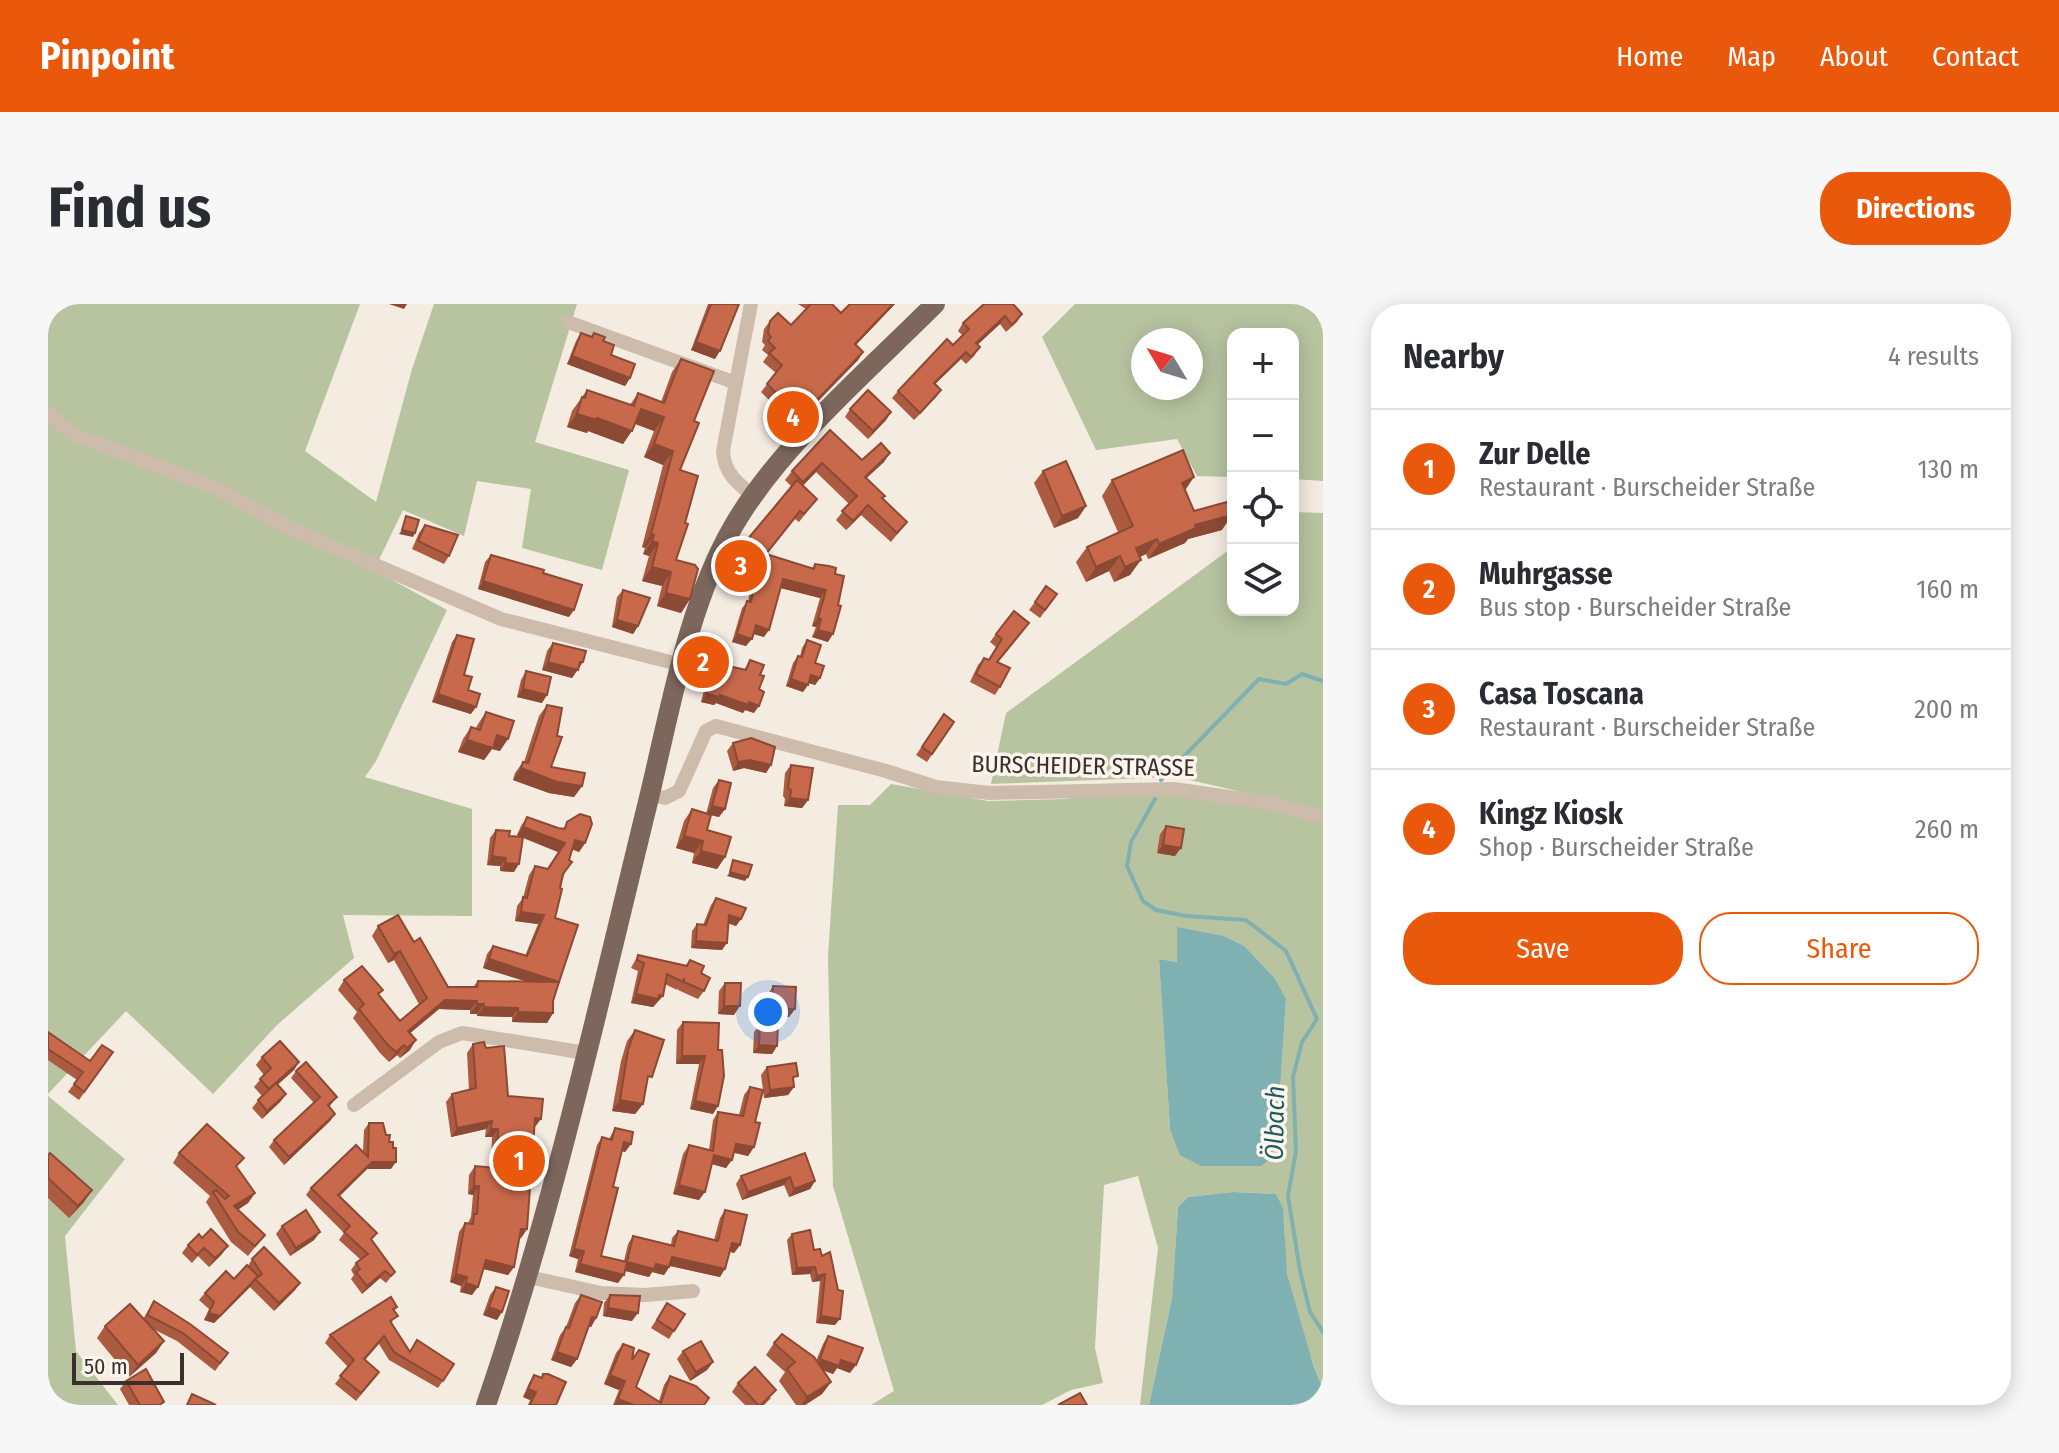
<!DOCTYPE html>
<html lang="en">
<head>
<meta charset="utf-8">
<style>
	body { margin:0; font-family:"Fira Sans Condensed",sans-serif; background:#f7f7f7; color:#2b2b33 }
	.controls { position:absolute; right:24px; top:24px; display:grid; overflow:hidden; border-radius:16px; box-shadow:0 4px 20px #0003 }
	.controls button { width:72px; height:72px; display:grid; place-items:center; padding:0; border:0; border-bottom:2px solid #e1e1e2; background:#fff; color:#2b2b33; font:40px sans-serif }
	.compass { position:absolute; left:1083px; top:24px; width:72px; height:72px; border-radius:50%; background:#fff; box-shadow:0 4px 20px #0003; rotate:308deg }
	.scale { position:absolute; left:24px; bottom:20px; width:112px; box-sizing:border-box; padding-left:8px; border:4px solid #3b302b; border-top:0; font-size:22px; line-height:28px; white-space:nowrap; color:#3b302b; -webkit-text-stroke:6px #fbf5ee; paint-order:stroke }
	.you { position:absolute; left:720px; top:708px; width:28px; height:28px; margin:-20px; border:6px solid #fff; border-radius:50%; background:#1a73e8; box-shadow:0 0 0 12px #1a73e833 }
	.badge { display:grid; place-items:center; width:52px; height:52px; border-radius:50%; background:#ea580c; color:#fff; font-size:26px; font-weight:700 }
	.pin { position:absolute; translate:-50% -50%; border:4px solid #fff; box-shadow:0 2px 8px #0006 }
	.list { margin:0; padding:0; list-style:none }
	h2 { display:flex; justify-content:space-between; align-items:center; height:104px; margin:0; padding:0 32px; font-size:34px }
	h2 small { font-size:26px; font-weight:400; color:#7c7c81 }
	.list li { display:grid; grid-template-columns:52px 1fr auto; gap:24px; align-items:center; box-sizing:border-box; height:120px; padding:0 32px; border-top:2px solid #e1e1e2 }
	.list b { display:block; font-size:30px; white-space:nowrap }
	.list p { margin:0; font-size:26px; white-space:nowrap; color:#7c7c81 }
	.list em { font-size:26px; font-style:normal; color:#7c7c81 }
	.actions { display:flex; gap:16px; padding:24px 32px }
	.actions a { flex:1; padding:18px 0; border:2px solid #ea580c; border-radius:32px; text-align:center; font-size:28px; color:#ea580c }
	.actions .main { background:#ea580c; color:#fff }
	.icon { flex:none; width:44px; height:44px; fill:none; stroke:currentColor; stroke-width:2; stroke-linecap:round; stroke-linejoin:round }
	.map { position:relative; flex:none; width:1275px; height:1101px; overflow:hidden; border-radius:32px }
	header { display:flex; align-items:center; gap:48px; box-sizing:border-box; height:112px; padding:0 40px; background:#ea580c; color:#fff }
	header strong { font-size:38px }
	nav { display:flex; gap:44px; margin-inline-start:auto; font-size:28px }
	.intro { display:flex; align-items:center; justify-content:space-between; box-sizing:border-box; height:192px; padding:0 48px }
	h1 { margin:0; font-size:56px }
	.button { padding:20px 36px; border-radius:32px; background:#ea580c; color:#fff; font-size:28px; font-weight:700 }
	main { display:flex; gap:48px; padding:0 48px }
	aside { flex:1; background:#fff; border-radius:32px; box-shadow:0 4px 20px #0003 }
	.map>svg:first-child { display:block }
	.green { fill:#b8c4a0; fill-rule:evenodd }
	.water { fill:#7fb0b2 }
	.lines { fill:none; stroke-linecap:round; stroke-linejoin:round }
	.stream { stroke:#7fb0b2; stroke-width:4 }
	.minor { stroke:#cdbbac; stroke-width:14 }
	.primary { stroke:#7d675c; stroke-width:20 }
	.wall { fill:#ac5a40 }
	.shaded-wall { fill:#8c4a34 }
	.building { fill:#c8694b; stroke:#8c4a34; stroke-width:2 }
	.labels { text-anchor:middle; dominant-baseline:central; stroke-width:7; stroke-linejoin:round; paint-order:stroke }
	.street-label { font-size:24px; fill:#3b302b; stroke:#fbf5ee }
	.water-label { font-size:26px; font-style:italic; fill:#1f5a5e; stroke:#fbf5ee }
</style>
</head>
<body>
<header>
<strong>Pinpoint</strong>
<nav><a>Home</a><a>Map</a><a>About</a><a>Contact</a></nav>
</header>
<div class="intro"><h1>Find us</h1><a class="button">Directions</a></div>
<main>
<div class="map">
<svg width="1275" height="1101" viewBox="0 0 1275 1101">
	<rect width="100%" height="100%" fill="#f4ebe1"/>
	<g class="green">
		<polygon points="0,0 312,0 257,147 328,198 364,65 386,0 529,0 487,138 581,166 554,266 474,244 483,185 429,177 416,232 355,206 326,266 399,306 328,457 317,473 424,505 424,612 295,611 306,654 229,721 165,790 78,707 0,790"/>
		<path d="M1027 0H1275V177L1245 175V30H1185V173L1149 172 1129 135 1048 146 994 33ZM1095 36H1143V84H1095Z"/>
		<polygon points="1245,208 1275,209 1275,507 1129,473 943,480 958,409 1185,243 1185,306 1245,306"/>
		<path d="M843 480 940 497 1014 495 1109 485 1191 497 1275 516V1085C1261 1049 1246 1008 1239 970 1234 943 1241 915 1228 890L1185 888 1140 893 1130 903 1124 994 1101 1101H1092L1110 944 1090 872 1056 881 1047 1044 1055 1079 1023 1086 994 1101H823L846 1087 785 882 780 652 790 501H822ZM1111 655 1129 658 1238 695 1229 833 1122 825Z"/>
		<polygon points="0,792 77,855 17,932 28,1047 70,1101 0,1101"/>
	</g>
	<g class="water">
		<polygon points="1129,623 1175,632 1196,642 1227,675 1238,695 1229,833 1222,855 1213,862 1153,862 1132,851 1122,825 1111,655 1129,658"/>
		<polygon points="1185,888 1228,890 1235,904 1239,970 1265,1060 1275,1085 1275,1101 1101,1101 1124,994 1130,903 1140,893"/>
	</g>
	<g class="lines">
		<g class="stream">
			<polyline points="1113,476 1211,375 1238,380 1254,370 1275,377"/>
			<polyline points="1107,495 1083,538 1079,562 1095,597 1108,606 1138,612 1198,616 1238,647 1269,715 1254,738 1245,773 1248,847 1240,892 1252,967 1262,1008 1275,1028"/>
		</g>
		<g class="minor">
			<path d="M703 0 675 147C676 168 688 178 704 191"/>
			<polyline points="520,18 688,79"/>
			<polyline points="0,108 22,129 168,184 239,223 453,315 634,361"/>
			<polyline points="602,491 617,494 631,487 658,427 668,422 838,467 888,483 941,489 1126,485 1222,499 1275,513"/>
			<polyline points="306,801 391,738 414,729 538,749"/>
			<polyline points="481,973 553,989 597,991 645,987"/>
		</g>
		<path class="primary" d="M438 1101C505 906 549 706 598 506 621 414 638 303 686 221 732 142 822 65 887 0"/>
	</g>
	<g class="wall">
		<polygon points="660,0 691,0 667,55 643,46"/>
		<polygon points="750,0 784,0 793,9 802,0 847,0 808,41 815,48 810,56 740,128 729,119 735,110 713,88 728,69 715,58 720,51 714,46 717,41 714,38 716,25 722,17 743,21 758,5"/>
		<polygon points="974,10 969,18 958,28 952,20 929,40 927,51 918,60 913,55 887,80 893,86 888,93 866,116 844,94 850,87 905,41 915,32 910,27 915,19"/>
		<polygon points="533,29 543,33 546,29 555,37 563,51 582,74 577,82 519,60 528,37"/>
		<polygon points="633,55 646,117 632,166 628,256 642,295 633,309 609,302 614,282 594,277 601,252 595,250 597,244 594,243 615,161 596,153 606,127 587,120 575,140 540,127 539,129 519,123 524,107 539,86 582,101 590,89 613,98 624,68"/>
		<polygon points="802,105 843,108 838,116 820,135 797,113"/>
		<polygon points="782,126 814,156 836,158 818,174 834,195 859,218 843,238 813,211 798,226 788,216 801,200 768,168 755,181 769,195 751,218 747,215 718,251 764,264 767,260 781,262 780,338 764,333 768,323 764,322 772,294 732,284 716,333 705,330 698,342 684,338 694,304 700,297 705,275 681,267 687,249 692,242 694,242 743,182 737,176 744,167"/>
		<polygon points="995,167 1038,202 1030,214 1006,224 986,179"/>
		<polygon points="1064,176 1137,186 1146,207 1174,226 1140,235 1137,239 1100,255 1098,250 1092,253 1082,271 1066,278 1061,267 1038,278 1028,258 1039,243 1070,228 1054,192"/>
		<polygon points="377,221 401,252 396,260 364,245 371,229"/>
		<polygon points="443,251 495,269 521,313 430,285 437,258"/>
		<polygon points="575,286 590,322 585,330 564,323 569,293"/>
		<polygon points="1009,290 992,314 981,306 987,298"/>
		<polygon points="975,327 950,358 952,383 947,391 922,378 930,361 936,354 940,356 948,343 942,338 948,330"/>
		<polygon points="409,331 420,386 423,410 384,398 404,338"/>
		<polygon points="759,336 772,374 767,381 761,379 755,388 738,382 745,359 750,352 752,353 754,344"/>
		<polygon points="505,339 535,358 524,374 494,366 499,347"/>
		<polygon points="702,356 712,371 711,385 706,409 697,406 695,409 668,399 666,401 653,398 661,367 667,359 696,366"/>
		<polygon points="478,367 494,399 469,393 473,376"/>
		<polygon points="499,401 503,463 534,482 526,493 501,489 465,476 467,469 475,458 476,458 491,412"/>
		<polygon points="438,408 452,447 444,445 436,456 410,448 415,435 423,423 428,424 430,420"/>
		<polygon points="896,410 906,418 879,458 868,451"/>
		<polygon points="685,439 723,461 718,469 696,464 685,467 679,447"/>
		<polygon points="743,461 760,496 754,504 736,502 737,495 735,492 737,469"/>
		<polygon points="671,476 677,505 671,513 663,511 659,526 677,553 669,565 644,559 646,549 628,544 636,517 644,505 658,510 665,484"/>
		<polygon points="479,513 510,524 515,525 519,518 537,539 531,548 524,545 512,584 507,614 505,709 499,719 464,718 464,713 429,712 429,710 422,710 422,706 391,705 362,729 362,746 352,754 349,751 341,758 332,749 305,714 309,708 290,686 296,676 331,692 352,717 371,700 346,656 340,659 324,632 330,622 366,638 400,683 425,683 430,677 477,677 435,664 439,650 445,642 477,652 490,620 467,617 469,602 475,594 481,571 487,562 499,565 510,548 475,534 466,568 452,567 452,562 439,561 442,534 448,526 461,532 473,533 469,531 473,522"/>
		<polygon points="1118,522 1127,552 1109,549 1112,530"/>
		<polygon points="668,594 693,615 688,622 680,619 674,646 643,644 644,627 649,620 655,621 663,601"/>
		<polygon points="590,651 638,661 642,656 653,669 656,687 650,695 630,686 630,684 629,686 617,680 615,692 605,703 583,699 590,667 583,664"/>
		<polygon points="677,679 686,711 670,710 671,687"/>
		<polygon points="725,682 747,705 741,713 718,712 720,690"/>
		<polygon points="635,718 670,746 665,810 642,805 651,760 628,760 629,726"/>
		<polygon points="712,720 729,742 724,750 705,749 706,728"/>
		<polygon points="587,726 598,781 595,800 587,810 564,807 573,757 579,737"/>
		<polygon points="0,728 42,757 65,748 31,796 20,788 29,776 0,756"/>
		<polygon points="425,740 438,744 460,792 487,823 479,925 473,934 471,934 466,963 460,971 435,965 424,991 412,988 413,982 402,978 411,928 417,919 420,919 423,913 425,891 420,890 421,871 427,862 443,863 444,833 437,833 438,825 403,833 398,798 404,790 421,786 419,749"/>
		<polygon points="214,753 251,758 246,766 229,781 238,790 232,798 214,815 204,804 214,792 206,783 216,771 208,761"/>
		<polygon points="719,763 745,779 746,783 740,791 716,794 715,787 707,818 706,843 700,852 686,848 678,864 664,860 651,896 625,890 635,850 641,841 661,846 665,816 670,808 691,811 696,791 702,783 715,786 713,771"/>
		<polygon points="248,767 289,793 281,803 287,810 282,817 236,861 221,843 226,836 266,799 243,774"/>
		<polygon points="321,819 343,865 319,865 291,892 347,968 338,979 332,974 314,990 303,975 306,971 303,966 308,959 313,956 291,936 296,929 258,891 263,884 315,848 316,826"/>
		<polygon points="567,824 583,840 577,848 574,847 565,883 553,952 576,957 580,940 585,932 623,941 624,934 630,927 666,936 672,914 677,906 692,941 686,949 682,947 672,973 622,962 616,971 604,968 601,973 577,967 570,979 527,968 530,955 521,952 549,841 554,833 561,835"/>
		<polygon points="131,849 189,864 207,889 200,899 190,906 217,931 200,952 183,938 158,898 162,892 125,859"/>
		<polygon points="757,849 767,877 762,885 741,893 736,881 694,896 688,880 693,872"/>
		<polygon points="0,851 36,898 21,914 0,894"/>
		<polygon points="234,922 272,928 266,936 242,952 228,930"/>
		<polygon points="151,930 174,950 161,963 150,952 144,959 134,949 140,941"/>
		<polygon points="744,930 774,952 787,1021 768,1019 772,977 764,978 762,970 744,971 739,936"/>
		<polygon points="204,955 252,979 247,986 226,1007 202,983 203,982 166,1019 156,1016 161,1005 151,996 157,989 186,975 200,962"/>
		<polygon points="448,983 449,1016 435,1011 442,991"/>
		<polygon points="533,991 548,1014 543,1023 541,1022 529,1055 523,1063 503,1056 512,1031 518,1023 527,999"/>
		<polygon points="562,991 584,1017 555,1012 556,999"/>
		<polygon points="106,997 180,1049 167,1067 129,1037 105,1025 116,1037 108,1049 81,1073 49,1034 57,1022 95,1015"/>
		<polygon points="349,1003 346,1007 344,1020 362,1047 406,1060 390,1084 341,1056 331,1040 317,1056 326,1075 308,1097 287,1080 300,1063 277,1039 282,1031"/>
		<polygon points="614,1007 626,1027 621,1035 603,1024"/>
		<polygon points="780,1032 802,1069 789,1064 785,1070 775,1066 783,1078 774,1090 757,1101 748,1101 731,1077 737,1068 718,1051 726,1039 768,1057 775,1040"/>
		<polygon points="575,1040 588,1083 611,1097 616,1081 622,1072 656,1101 565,1101 571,1086 556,1080 568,1049"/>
		<polygon points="635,1047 665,1058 659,1066 642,1077 629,1055"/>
		<polygon points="495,1070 508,1101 480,1101 482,1096 475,1093 481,1079 486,1071 493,1074"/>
		<polygon points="78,1077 114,1101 81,1101 72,1085"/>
		<polygon points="690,1079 723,1094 716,1101 697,1101 684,1088"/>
	</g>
	<g class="shaded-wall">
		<polygon points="341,0 359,0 356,5"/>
		<polygon points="845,0 847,0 801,48 807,40"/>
		<polygon points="957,12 952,20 923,47 928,39"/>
		<polygon points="648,38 672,47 667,55 643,46"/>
		<polygon points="815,48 810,56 740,128 746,120"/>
		<polygon points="918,48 913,55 881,86 886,79"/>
		<polygon points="524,52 582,74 577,82 519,60"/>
		<polygon points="893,86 888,93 866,116 872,109"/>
		<polygon points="593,105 616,113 606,127 583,118"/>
		<polygon points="843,108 838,116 820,135 825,127"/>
		<polygon points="529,110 549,114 584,127 575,140 540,127 539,129 519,123"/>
		<polygon points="606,140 625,147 615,161 596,153"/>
		<polygon points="842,149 836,158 810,182 817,173"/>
		<polygon points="774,159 768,168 749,188 755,178"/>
		<polygon points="1146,173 1136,188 1134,179"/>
		<polygon points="820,201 813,211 798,226 805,217"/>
		<polygon points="1038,202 1030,214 1006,224 1014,212"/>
		<polygon points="1184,211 1174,226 1140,235 1137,239 1100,255 1111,240 1147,221"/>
		<polygon points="354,226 367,229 365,233 351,230"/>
		<polygon points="603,230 606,231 597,244 594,243"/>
		<polygon points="1109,235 1098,250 1077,260 1088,244"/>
		<polygon points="604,237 610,239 601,252 595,250"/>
		<polygon points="1072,252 1061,267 1038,278 1048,263"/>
		<polygon points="1093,256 1082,271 1066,278 1077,263"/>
		<polygon points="686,259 710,267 705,275 681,267"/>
		<polygon points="604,263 623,268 614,282 594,277"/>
		<polygon points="735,275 778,286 772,294 729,283"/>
		<polygon points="435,277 526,306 521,313 430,285"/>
		<polygon points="618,289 642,295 633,309 609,302"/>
		<polygon points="770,314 773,315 768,323 764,322"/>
		<polygon points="569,316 590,322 585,330 564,323"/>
		<polygon points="708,321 721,326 716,333 703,329"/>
		<polygon points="770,326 785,330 780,338 764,333"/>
		<polygon points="689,330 704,335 698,342 684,338"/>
		<polygon points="500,358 535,358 524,374 494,366"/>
		<polygon points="763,371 772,374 767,381 758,378"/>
		<polygon points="743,375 760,381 755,388 738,382"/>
		<polygon points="475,385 499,391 494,399 469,393"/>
		<polygon points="390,390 428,403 423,410 384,398"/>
		<polygon points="659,390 672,391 701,398 711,402 706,409 697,406 695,409 668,399 666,401 653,398"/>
		<polygon points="449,431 460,435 452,447 444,445 436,456 410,448 419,436"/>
		<polygon points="702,456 723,461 718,469 696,464 685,467 690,458"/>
		<polygon points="473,464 534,482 526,493 501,489 465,476"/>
		<polygon points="742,494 760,496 754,504 736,502"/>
		<polygon points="664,502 677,505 671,513 658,510"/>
		<polygon points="475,523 517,539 510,548 469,531"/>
		<polygon points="636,532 655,537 646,549 628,544"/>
		<polygon points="527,536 537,539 531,548 521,544"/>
		<polygon points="1115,541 1133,544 1127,552 1109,549"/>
		<polygon points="653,547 677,553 669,565 644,559"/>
		<polygon points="444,552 458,554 452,562 439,561"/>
		<polygon points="457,559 471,560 466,568 452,567"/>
		<polygon points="682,568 700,573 697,577 679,572"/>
		<polygon points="473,608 496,611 490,620 467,617"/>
		<polygon points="681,611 693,615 688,622 676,618"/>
		<polygon points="648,637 679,639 674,646 643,644"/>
		<polygon points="352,647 346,656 340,659 346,650"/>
		<polygon points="441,655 511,678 505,686 435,664"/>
		<polygon points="588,690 611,691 615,692 605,703 583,699"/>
		<polygon points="397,696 429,697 422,706 391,705 354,736 360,727"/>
		<polygon points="429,700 436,700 429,710 422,710"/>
		<polygon points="676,702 692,702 686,711 670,710"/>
		<polygon points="436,703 470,704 464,713 429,712"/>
		<polygon points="724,704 747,705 741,713 718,712"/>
		<polygon points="470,708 505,709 499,719 464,718"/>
		<polygon points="368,736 362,746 352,754 359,744"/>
		<polygon points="356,741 349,751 341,758 348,748"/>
		<polygon points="711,741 729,742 724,750 705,749"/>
		<polygon points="634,752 657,752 651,760 628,760"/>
		<polygon points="251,758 246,766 216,793 221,785"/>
		<polygon points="746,783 740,791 716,794 722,786"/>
		<polygon points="238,790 232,798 214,815 219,807"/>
		<polygon points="572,796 595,800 587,810 564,807"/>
		<polygon points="647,797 670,802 665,810 642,805"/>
		<polygon points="287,810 282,817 236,861 241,853"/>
		<polygon points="487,814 493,815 487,823 481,823"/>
		<polygon points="444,817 438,825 403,833 409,824"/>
		<polygon points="443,825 450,825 444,833 437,833"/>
		<polygon points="576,838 583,840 577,848 570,846"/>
		<polygon points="688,840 706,843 700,852 682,848"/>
		<polygon points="666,851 684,856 678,864 660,859"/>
		<polygon points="324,858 348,858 343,865 319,865 285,899 290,891"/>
		<polygon points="742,873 736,881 694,896 700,888"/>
		<polygon points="767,877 762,885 741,893 746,885"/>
		<polygon points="631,881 657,888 651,896 625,890"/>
		<polygon points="426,882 431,882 425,891 420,890"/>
		<polygon points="44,886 36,898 21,914 30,902"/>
		<polygon points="207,889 200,899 179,912 186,902"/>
		<polygon points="473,925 479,925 473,934 467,934"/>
		<polygon points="272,928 266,936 242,952 248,944"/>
		<polygon points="684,939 692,941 686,949 678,947"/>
		<polygon points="180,942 174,950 161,963 167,954"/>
		<polygon points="526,945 536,947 530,955 521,952"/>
		<polygon points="624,953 677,965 672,973 618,961"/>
		<polygon points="438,956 466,963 460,971 432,964"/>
		<polygon points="579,958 608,960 621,963 616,971 604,968 601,973 574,966"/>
		<polygon points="532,960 576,971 570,979 527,968"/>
		<polygon points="767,963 762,970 744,971 749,964"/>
		<polygon points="337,967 332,974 314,990 319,982"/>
		<polygon points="408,970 419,973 413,982 402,978"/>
		<polygon points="777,970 772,977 764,978 769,972"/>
		<polygon points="210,972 203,982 166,1019 156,1016 161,1009"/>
		<polygon points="252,979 247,986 226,1007 231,999"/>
		<polygon points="418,979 430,983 424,991 412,988"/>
		<polygon points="441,1003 454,1008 449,1016 435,1011"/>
		<polygon points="560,1004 590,1009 584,1017 555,1012"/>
		<polygon points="773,1012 792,1015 787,1021 768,1019"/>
		<polygon points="544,1013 548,1014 543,1023 538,1021"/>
		<polygon points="116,1037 108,1049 81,1073 90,1061"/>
		<polygon points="509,1048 529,1055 523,1063 503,1056"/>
		<polygon points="772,1055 793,1056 808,1061 802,1069 789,1064 785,1070 766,1063"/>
		<polygon points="665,1058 659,1066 642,1077 648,1068"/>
		<polygon points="562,1071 577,1077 571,1086 556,1080"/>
		<polygon points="783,1078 774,1090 757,1101 753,1101 759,1093"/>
		<polygon points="480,1085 488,1088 482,1096 475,1093"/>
		<polygon points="570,1095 586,1101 566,1101"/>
	</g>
	<g class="building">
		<polygon points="663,0 691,0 672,47 648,38"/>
		<polygon points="763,0 784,0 793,9 802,0 845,0 807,40 815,48 746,120 735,110 742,102 719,80 734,61 721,49 727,44 720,37 723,33 720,29 722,17 730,9 743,21"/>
		<polygon points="936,0 965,0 974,10 964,21 957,12 928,39 932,43 923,53 918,48 886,79 893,86 872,109 850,87 899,35 905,41 921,25 915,19"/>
		<polygon points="533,29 544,33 546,29 557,33 555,37 566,41 563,51 587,60 582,74 524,52"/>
		<polygon points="633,55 666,67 646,117 651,119 632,166 650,172 637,219 640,220 628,256 647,261 650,265 642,295 618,289 623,268 604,263 610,239 604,237 606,231 603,230 625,147 606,140 616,113 593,105 584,127 549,114 549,116 529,110 534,93 537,94 539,86 586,102 590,89 616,99"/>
		<polygon points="820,86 843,108 825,127 802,105"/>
		<polygon points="782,126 814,156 833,139 842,149 817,173 837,192 834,194 859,218 849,229 820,201 805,217 794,207 809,192 774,159 755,178 744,167"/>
		<polygon points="1135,146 1146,173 1134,179 1146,207 1179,198 1184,211 1147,221 1148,224 1111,240 1109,235 1088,244 1093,256 1077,263 1072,252 1048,263 1039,243 1085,222 1064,176"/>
		<polygon points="1018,157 1038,202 1014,212 995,167"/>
		<polygon points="749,176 769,195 756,210 752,207 718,250 766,265 767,260 781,262 788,264 787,270 796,272 790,301 793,302 785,330 770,326 773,315 770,314 778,286 735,275 721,326 708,321 704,335 689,330 699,297 703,298 710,267 686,259 692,242 694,242"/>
		<polygon points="358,212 371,216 367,229 354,226"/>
		<polygon points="377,221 410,231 401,252 370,237"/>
		<polygon points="443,251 496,266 495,269 534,281 526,306 435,277"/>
		<polygon points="998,282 1009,290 997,306 987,298"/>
		<polygon points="575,286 602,294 590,322 569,316"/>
		<polygon points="966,307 981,319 949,358 962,364 952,383 928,370 936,354 941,356 954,335 948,330"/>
		<polygon points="409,331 426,335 416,371 424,373 420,386 432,390 428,403 390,390"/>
		<polygon points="759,336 773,341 767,359 776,362 772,374 763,371 760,381 743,375 750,352 754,353"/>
		<polygon points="505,339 538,347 535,358 532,358 530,366 500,358"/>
		<polygon points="702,356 716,361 712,371 716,372 711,385 716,388 711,402 701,398 700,401 672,391 672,393 659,390 667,359 698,366"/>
		<polygon points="478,367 503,373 499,391 475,385"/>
		<polygon points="499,401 514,404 509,432 514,433 503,463 537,469 534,482 509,478 473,464 475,458 480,459"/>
		<polygon points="438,408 466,417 460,435 449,431 445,444 419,436 423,423 432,426"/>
		<polygon points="896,410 906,418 884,450 874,443"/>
		<polygon points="703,434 727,443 723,461 702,456 690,458 685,439"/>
		<polygon points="743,461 765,464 760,496 742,494 743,486 740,484"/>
		<polygon points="671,476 683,479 677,505 664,502"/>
		<polygon points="644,505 663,511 659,526 683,533 677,553 653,547 655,537 636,532"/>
		<polygon points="532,510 542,513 544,520 537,539 527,536 521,556 524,558 515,570 512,584 514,585 507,614 530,621 511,678 441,655 445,642 479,652 496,611 473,608 475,593 479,594 487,562 500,565 517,539 475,523 479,513 510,524 517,525 519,518"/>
		<polygon points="1118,522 1136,525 1133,544 1115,541"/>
		<polygon points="448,526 462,527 461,532 475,533 471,560 457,559 458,554 444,552"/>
		<polygon points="685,556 704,561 700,573 682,568"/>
		<polygon points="668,594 698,604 693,615 681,611 679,639 648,637 649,620 658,621"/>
		<polygon points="350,611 366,638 372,634 400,683 429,683 430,677 511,678 505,697 505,709 470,708 470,704 436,703 436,700 429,700 429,697 397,696 360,727 368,736 359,744 356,741 348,748 339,740 311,705 316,700 296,676 314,662 335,686 330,690 352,717 379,694 352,647 346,650 330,622"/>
		<polygon points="590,651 639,662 642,656 656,662 653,669 662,674 656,687 636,678 636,674 635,678 619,670 615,692 611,691 610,695 588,690 596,659 589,656"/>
		<polygon points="677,679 693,679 692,702 676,702"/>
		<polygon points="725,682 748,683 747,705 724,704"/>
		<polygon points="635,718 671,719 670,746 674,746 676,772 670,802 647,797 657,752 634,752"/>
		<polygon points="712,720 730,721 729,742 711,741"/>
		<polygon points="587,726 616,736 604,773 600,772 595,800 572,796 580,746"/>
		<polygon points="0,728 42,757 54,741 65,748 36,788 26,780 35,768 0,745"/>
		<polygon points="232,737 251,758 221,785 212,775 223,764 214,753"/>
		<polygon points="436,738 438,744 456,742 460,792 495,795 493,815 487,814 479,925 473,925 466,963 438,956 430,983 418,979 419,973 408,970 417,919 425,920 426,910 429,910 431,882 426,882 427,862 449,864 450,825 443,825 444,817 409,824 404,790 428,784 425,740"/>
		<polygon points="258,758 289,793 280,801 287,810 241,853 226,836 272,793 248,767"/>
		<polygon points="748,759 750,772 745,773 746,783 722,786 719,763"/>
		<polygon points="228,779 238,790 219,807 210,796"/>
		<polygon points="702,783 715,786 707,818 712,819 706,843 688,840 684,856 666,851 657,888 631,881 641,841 665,847 670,808 695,812"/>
		<polygon points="321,819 335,819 338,831 342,831 341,838 345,838 345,844 348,844 348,858 324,858 290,891 329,929 323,935 347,968 343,972 337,967 319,982 308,968 312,965 308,959 320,950 296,928 302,922 263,884 308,841 320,853"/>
		<polygon points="159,820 196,854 188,862 207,889 186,902 217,931 207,942 190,928 165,888 168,886 177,895 181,892 131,849"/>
		<polygon points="567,824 585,828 583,840 576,838 565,883 570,884 553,952 579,958 585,932 626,942 630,927 670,937 677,906 699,911 692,941 684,939 677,965 624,953 621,963 608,960 606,965 579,958 576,971 532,960 536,947 526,945 554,833 564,836"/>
		<polygon points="2,849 44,886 30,902 0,874 0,851"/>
		<polygon points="757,849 767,877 746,885 742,873 700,888 693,872"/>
		<polygon points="258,906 272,928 248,944 234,922"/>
		<polygon points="163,925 180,942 167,954 156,944 149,951 140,941 151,930 154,934"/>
		<polygon points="762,926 766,946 772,945 774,952 782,948 790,986 795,987 792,1015 773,1012 777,970 769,972 767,963 749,964 744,930"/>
		<polygon points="216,943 252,979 231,999 207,975 214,970 204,955"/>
		<polygon points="199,961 210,972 172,1012 161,1009 166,998 157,989 178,967 186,975"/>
		<polygon points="448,983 461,987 454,1008 441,1003"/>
		<polygon points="533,991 554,998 548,1014 544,1013 529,1055 509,1048 518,1023 521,1024"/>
		<polygon points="562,991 592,992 590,1009 560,1004"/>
		<polygon points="343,993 349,1003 345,1005 350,1012 342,1017 362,1048 369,1036 406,1060 395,1077 346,1048 336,1032 316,1055 331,1068 313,1089 292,1072 306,1056 282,1031"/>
		<polygon points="106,997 142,1020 180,1049 172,1059 135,1029 99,1011"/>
		<polygon points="619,999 637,1010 626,1027 609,1016"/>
		<polygon points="82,1000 116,1037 90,1061 57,1022"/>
		<polygon points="734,1030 766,1053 783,1078 759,1093 739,1065 747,1058 726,1039"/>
		<polygon points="780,1032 815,1044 808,1061 793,1056 791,1062 772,1055"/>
		<polygon points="653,1037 665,1058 648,1068 635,1047"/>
		<polygon points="575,1040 586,1044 584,1056 591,1046 601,1050 588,1083 613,1099 622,1072 648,1082 661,1094 656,1101 586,1101 570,1095 577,1077 562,1071"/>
		<polygon points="707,1063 728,1086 713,1101 710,1101 690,1079"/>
		<polygon points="98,1065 116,1098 111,1101 92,1101 78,1077"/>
		<polygon points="495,1070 500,1070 518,1078 508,1101 482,1101 488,1088 480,1085 486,1071 494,1074"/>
		<polygon points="1032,1089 1039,1101 1010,1101"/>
		<polygon points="144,1090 168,1101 139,1101"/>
	</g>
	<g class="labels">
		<g class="street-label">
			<text transform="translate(1035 462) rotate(1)">BURSCHEIDER STRASSE</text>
		</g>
		<g class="water-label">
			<text transform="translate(1227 819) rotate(-89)">Ölbach</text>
		</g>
	</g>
</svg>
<div class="controls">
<button>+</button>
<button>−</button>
<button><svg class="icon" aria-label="locate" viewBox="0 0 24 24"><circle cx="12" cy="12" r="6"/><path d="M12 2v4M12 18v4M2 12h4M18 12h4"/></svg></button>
<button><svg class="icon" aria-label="layers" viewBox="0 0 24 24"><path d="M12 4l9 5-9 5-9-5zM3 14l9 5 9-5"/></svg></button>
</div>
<svg class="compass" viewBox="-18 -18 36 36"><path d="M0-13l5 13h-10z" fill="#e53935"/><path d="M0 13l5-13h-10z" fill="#7c7c81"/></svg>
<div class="scale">50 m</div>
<div class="you"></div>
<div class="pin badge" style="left:471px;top:857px">1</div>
<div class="pin badge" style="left:655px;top:358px">2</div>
<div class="pin badge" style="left:693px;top:262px">3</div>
<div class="pin badge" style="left:745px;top:113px">4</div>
</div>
<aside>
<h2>Nearby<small>4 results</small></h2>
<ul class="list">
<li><span class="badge">1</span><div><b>Zur Delle</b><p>Restaurant · Burscheider Straße</p></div><em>130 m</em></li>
<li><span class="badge">2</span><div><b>Muhrgasse</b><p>Bus stop · Burscheider Straße</p></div><em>160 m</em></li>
<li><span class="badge">3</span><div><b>Casa Toscana</b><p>Restaurant · Burscheider Straße</p></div><em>200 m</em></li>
<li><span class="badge">4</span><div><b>Kingz Kiosk</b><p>Shop · Burscheider Straße</p></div><em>260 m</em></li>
</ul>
<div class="actions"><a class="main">Save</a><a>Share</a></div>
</aside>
</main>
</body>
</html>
